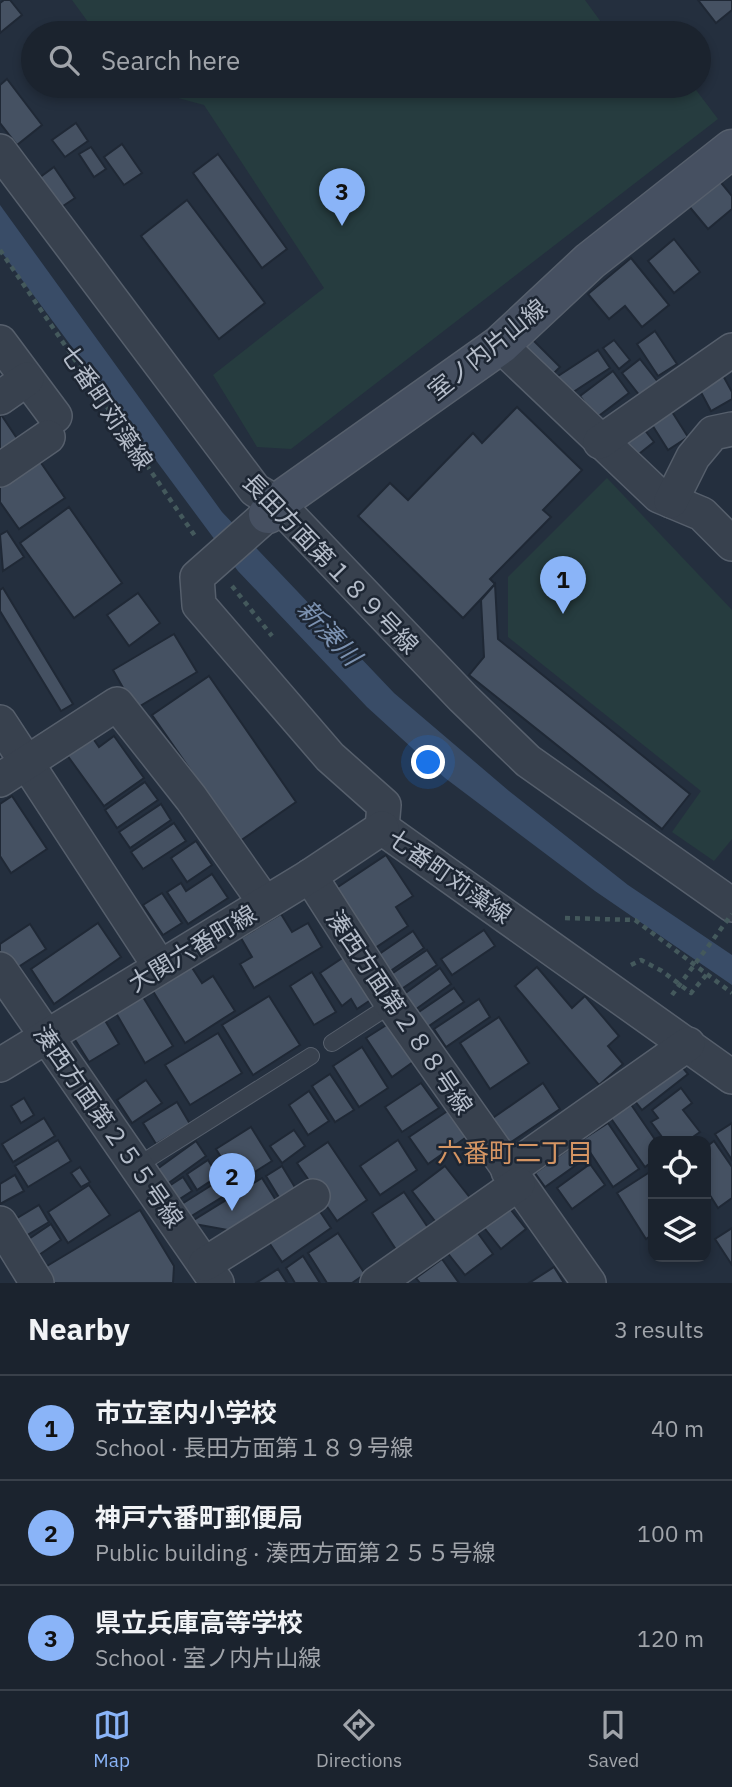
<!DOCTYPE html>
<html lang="en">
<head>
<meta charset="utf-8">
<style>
	body { margin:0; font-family:"IBM Plex Sans","Noto Sans JP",sans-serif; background:#242b36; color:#f1f3f6 }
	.controls { position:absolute; right:21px; bottom:21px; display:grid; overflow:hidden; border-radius:14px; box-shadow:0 4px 10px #0003 }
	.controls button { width:63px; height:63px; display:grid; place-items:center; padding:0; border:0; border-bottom:2px solid #39404a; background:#1b232e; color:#f1f3f6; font:35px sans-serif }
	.you { position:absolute; left:429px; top:763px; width:24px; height:24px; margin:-18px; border:5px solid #fff; border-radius:50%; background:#1a73e8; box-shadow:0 0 0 10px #1a73e833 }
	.badge { display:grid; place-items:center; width:46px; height:46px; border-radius:50%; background:#8ab4f8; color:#111; font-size:23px; font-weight:700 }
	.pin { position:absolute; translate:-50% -58px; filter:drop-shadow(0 2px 4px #0008) }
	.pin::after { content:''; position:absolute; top:37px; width:24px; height:21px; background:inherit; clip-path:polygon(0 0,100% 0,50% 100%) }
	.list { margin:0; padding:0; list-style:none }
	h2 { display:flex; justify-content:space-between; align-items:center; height:91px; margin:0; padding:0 28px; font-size:30px }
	h2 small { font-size:23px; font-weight:400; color:#a0a4aa }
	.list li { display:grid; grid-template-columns:46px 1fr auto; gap:21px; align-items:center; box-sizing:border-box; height:105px; padding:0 28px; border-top:2px solid #39404a }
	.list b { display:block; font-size:26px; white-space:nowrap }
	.list p { margin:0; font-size:23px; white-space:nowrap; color:#a0a4aa }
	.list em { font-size:23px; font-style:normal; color:#a0a4aa }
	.icon { flex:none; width:38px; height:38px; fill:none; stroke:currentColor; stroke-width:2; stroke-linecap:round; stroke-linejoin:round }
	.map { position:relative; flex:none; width:732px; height:1283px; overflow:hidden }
	.search { position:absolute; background:#1b232e; box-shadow:0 4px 10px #0003; left:21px; right:21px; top:21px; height:77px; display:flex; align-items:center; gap:18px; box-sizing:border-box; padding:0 24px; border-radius:38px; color:#a0a4aa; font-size:26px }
	.sheet { height:406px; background:#1b232e }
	nav { display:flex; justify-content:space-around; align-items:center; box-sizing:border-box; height:98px; border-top:2px solid #39404a; background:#1b232e; font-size:19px; color:#a0a4aa }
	nav a { display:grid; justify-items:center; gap:4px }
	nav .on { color:#8ab4f8 }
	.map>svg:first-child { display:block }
	.green { fill:#263c3f }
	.water { fill:#394c67 }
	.building { fill:#455162; stroke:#1f2835; stroke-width:2 }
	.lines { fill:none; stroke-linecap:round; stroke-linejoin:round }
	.lane-casing { stroke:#565f6c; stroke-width:18 }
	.street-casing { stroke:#565f6c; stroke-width:36 }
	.secondary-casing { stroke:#565f6c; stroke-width:41 }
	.path { stroke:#44595c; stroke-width:4.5; stroke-dasharray:5 5; stroke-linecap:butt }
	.lane { stroke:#38414e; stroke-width:16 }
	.street { stroke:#38414e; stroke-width:33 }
	.secondary { stroke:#465061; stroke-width:38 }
	.path-bridge { stroke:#44595c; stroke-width:4.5; stroke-dasharray:5 5; stroke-linecap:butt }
	.labels { text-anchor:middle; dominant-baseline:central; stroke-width:5; stroke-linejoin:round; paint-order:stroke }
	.street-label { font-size:24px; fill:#b4bcc9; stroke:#1d2633 }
	.water-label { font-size:26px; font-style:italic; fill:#7c92b1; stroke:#1d2633 }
	.neighbourhood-label { font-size:26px; fill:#d59563; stroke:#1d2633 }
</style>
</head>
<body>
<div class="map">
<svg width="732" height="1283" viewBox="0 0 732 1283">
	<rect width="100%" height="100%" fill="#242f3e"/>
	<g class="green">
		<polygon points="72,0 585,0 609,33 96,33"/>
		<polygon points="134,86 693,86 718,119 291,449 257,447 213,375 324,288 204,105"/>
		<polygon points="607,478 732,610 732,839 714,861 672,832 701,791 508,637 508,577"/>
	</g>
	<polygon class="water" points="0,205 222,512 394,693 509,791 628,885 732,955 732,985 595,891 445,778 367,707 238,571 0,250"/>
	<g class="building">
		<polygon points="4,0 10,0 22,15 0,33 0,3"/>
		<polygon points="698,0 732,0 732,10 716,23"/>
		<polygon points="7,79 42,125 17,145 0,123 0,85"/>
		<polygon points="76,123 88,141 65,157 52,140"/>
		<polygon points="122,144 142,173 124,185 104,157"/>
		<polygon points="91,147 106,169 94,177 79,154"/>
		<polygon points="218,154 287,249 262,268 193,173"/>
		<polygon points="54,167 75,198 60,208 39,178"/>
		<polygon points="718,179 732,196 732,209 708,229 688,205"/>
		<polygon points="187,200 265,303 219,339 141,236"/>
		<polygon points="674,239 700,272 674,293 648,261"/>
		<polygon points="631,258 669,305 642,327 625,306 609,319 588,294"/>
		<polygon points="655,331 677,364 658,376 637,344"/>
		<polygon points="532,339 560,367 547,380 519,351"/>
		<polygon points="614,340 630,360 619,369 603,348"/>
		<polygon points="598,350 610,368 564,398 552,380"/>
		<polygon points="640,359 658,382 640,396 622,373"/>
		<polygon points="720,370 732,392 732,399 711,411 696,383"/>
		<polygon points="613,371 629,393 596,418 580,396"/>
		<polygon points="517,407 582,470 543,510 551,517 490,579 495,584 463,618 358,516 390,483 408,500 473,433 482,443"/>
		<polygon points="669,407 688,437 668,450 649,420"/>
		<polygon points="0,413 22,446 0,451"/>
		<polygon points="640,424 654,442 630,461 616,442"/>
		<polygon points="37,457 65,498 19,529 0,502 0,482"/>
		<polygon points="69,507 122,583 74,618 20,543"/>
		<polygon points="7,531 24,557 3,571 0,535"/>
		<polygon points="495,584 498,639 690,794 662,829 469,675 484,657 481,600"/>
		<polygon points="3,588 73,704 61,711 0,611 0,590"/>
		<polygon points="138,593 160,623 129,646 107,615"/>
		<polygon points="174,634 197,672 135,709 113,670"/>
		<polygon points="209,676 296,802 240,841 152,715"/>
		<polygon points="114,736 144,778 104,806 67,755 92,737 99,747"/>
		<polygon points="145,782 158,800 117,828 105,810"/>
		<polygon points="12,796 47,849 11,873 0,856 0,804"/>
		<polygon points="161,804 171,820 130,848 119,832"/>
		<polygon points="174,823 186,841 143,869 131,852"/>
		<polygon points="196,841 212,865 187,882 171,858"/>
		<polygon points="386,855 413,896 396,907 408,926 375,948 335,889"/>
		<polygon points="212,874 228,898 188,924 167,892 181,883 186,891"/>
		<polygon points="162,893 182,923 163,935 143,905"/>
		<polygon points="281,914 292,932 308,923 322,947 254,988 240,964 252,957 241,938"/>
		<polygon points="98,923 121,957 54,1004 31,969"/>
		<polygon points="30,924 46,949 12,971 0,952 0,944"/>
		<polygon points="484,930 495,946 452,975 441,959"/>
		<polygon points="413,931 424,948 383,976 372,959"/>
		<polygon points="427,950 437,965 397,992 387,977"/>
		<polygon points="347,955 375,997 357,1009 351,999 342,1006 320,973"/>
		<polygon points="189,963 202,983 213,976 235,1011 185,1043 151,988"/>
		<polygon points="537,967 572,1008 585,996 619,1036 608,1046 623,1064 599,1085 515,986"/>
		<polygon points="440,968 451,984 412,1012 400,997"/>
		<polygon points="312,972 336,1012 314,1025 290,986"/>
		<polygon points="454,988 464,1002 423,1030 413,1016"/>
		<polygon points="269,996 300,1045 253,1075 222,1025"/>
		<polygon points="143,997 173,1046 145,1063 116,1013"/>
		<polygon points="479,999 490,1017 446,1047 434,1029"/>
		<polygon points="103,1017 119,1044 89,1062 72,1035"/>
		<polygon points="499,1017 529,1063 490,1089 460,1043"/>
		<polygon points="388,1024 413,1062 392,1077 366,1038"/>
		<polygon points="218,1033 242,1073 190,1105 165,1065"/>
		<polygon points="362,1047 388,1088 359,1107 333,1066"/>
		<polygon points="677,1061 688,1074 642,1110 631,1096"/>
		<polygon points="330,1074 354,1110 335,1122 312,1086"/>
		<polygon points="146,1080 162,1103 132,1123 117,1100"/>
		<polygon points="421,1083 439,1108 402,1132 385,1107"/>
		<polygon points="543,1083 560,1109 507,1145 490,1120"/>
		<polygon points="681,1088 692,1103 683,1110 700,1132 687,1141 665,1141 651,1122 658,1118 652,1110"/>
		<polygon points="309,1091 329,1121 308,1135 289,1105"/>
		<polygon points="24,1098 34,1115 21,1123 11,1106"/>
		<polygon points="177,1102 190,1124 156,1144 143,1123"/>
		<polygon points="630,1103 656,1141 653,1141 653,1161 645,1167 610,1117"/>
		<polygon points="449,1110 468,1136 428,1164 409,1137"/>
		<polygon points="44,1118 55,1136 13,1162 2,1144"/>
		<polygon points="608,1123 639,1169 613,1187 582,1140"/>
		<polygon points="732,1123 732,1160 715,1134"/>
		<polygon points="251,1127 272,1161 237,1183 216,1149"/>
		<polygon points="294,1130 305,1146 282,1163 270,1146"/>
		<polygon points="58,1140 71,1161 28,1187 15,1166"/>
		<polygon points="398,1140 417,1170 380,1195 360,1166"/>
		<polygon points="196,1141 206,1156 163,1187 153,1172"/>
		<polygon points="714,1141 732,1167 732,1198 718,1208 706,1189 706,1147"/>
		<polygon points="328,1142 367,1200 337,1221 297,1163"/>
		<polygon points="576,1144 586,1158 545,1187 535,1173"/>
		<polygon points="208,1160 218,1176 197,1190 187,1174"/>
		<polygon points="590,1164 605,1185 572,1209 557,1188"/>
		<polygon points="282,1166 299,1194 283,1204 266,1176"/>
		<polygon points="445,1166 471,1199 438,1225 412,1191"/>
		<polygon points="80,1167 90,1182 81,1187 71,1173"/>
		<polygon points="653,1170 653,1234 646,1239 617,1193"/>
		<polygon points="15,1175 24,1191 0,1204 0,1184"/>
		<polygon points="183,1177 192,1191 175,1202 166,1188"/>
		<polygon points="223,1178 232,1191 185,1220 177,1207"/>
		<polygon points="262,1178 282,1210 244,1233 189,1223"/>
		<polygon points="89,1185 110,1215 68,1243 48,1212"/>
		<polygon points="404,1192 429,1229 397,1251 372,1213"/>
		<polygon points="315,1204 331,1228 282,1262 266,1238"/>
		<polygon points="39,1205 49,1222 19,1240 9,1223"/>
		<polygon points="507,1205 526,1229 501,1249 482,1225"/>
		<polygon points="140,1210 174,1266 173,1283 50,1283 42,1269"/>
		<polygon points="51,1224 61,1240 30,1261 20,1245"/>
		<polygon points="732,1228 732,1265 715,1239"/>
		<polygon points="475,1229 493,1254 465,1275 446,1251"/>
		<polygon points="338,1233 365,1274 352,1283 327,1283 308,1253"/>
		<polygon points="303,1256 320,1283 295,1283 286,1268"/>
		<polygon points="442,1259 459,1283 420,1283 416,1278"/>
		<polygon points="554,1267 564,1283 529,1283"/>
		<polygon points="278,1269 287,1283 256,1283"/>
	</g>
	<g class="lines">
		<g class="lane-casing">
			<g id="lane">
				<polyline points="332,1043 392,1004"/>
				<polyline points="137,1166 311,1056"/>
			</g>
		</g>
		<g class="street-casing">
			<g id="street">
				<polyline points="0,151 255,490 277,503 463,698 528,761 732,905"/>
				<polyline points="0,342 55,416"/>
				<polyline points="500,345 659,496 702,514 732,544"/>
				<polyline points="0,398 27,379"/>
				<polyline points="600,442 732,350"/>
				<polyline points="0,470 48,437"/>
				<polyline points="671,501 693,457 713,433 732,429"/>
				<polyline points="268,514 197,577 199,605 330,757 384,805 382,828"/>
				<polyline points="0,722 160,967"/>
				<polyline points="0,780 117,704 191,798 265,903"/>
				<polyline points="382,828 732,1077"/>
				<polyline points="310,876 392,1004 589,1283"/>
				<polyline points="0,969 217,1283"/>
				<polyline points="0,1065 310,876 382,828"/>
				<polyline points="508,1171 688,1044"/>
				<polyline points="0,1223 37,1283"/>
				<polyline points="205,1264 313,1196"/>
				<polyline points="377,1283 518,1184"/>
			</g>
		</g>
		<g class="secondary-casing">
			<polyline id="secondary" points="268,514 277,503 500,345 590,261 732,149"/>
		</g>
		<g class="path">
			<polyline points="0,250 195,536"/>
			<polyline points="232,586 272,636"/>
			<polyline points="565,918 635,920 732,993"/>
			<polyline points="631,965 641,960 662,971 691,993 707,974"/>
		</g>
		<use href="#lane" class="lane"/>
		<use href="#street" class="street"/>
		<use href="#secondary" class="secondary"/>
		<polyline class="path-bridge" points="672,995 732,914"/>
	</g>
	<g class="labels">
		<g class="street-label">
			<text transform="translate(487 349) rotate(-39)">室ノ内片山線</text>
			<text transform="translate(107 407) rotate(56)">七番町苅藻線</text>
			<text transform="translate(331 563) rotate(46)">長田方面第１８９号線</text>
			<text transform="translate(450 876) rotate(35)">七番町苅藻線</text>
			<text transform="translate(192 948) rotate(-31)">大関六番町線</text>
			<text transform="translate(400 1012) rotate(56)">湊西方面第２８８号線</text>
			<text transform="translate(109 1126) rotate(55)">湊西方面第２５５号線</text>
		</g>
		<g class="water-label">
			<text transform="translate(330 632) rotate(47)">新湊川</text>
		</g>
		<g class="neighbourhood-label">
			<text x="515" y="1152">六番町二丁目</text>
		</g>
	</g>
</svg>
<div class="controls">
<button><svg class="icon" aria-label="locate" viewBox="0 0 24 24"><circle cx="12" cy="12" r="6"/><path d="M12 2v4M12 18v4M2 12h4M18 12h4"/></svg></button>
<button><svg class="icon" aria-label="layers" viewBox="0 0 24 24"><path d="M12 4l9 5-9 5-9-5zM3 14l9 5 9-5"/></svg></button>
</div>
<div class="you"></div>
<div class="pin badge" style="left:563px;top:614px">1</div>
<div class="pin badge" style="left:232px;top:1211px">2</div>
<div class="pin badge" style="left:342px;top:226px">3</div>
<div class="search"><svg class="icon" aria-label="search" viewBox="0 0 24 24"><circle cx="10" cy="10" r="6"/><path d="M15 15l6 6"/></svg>Search here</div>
</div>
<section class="sheet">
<h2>Nearby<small>3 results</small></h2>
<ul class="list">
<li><span class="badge">1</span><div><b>市立室内小学校</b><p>School · 長田方面第１８９号線</p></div><em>40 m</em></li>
<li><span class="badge">2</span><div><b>神戸六番町郵便局</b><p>Public building · 湊西方面第２５５号線</p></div><em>100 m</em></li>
<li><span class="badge">3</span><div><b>県立兵庫高等学校</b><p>School · 室ノ内片山線</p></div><em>120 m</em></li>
</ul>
</section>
<nav>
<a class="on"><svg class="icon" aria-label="map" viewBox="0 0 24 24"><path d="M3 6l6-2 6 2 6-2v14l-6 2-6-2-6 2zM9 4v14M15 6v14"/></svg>Map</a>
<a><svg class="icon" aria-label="directions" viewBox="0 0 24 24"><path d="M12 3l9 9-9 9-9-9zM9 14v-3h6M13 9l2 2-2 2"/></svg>Directions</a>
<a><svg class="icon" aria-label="saved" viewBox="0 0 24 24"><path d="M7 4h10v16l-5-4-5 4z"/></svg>Saved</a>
</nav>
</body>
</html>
